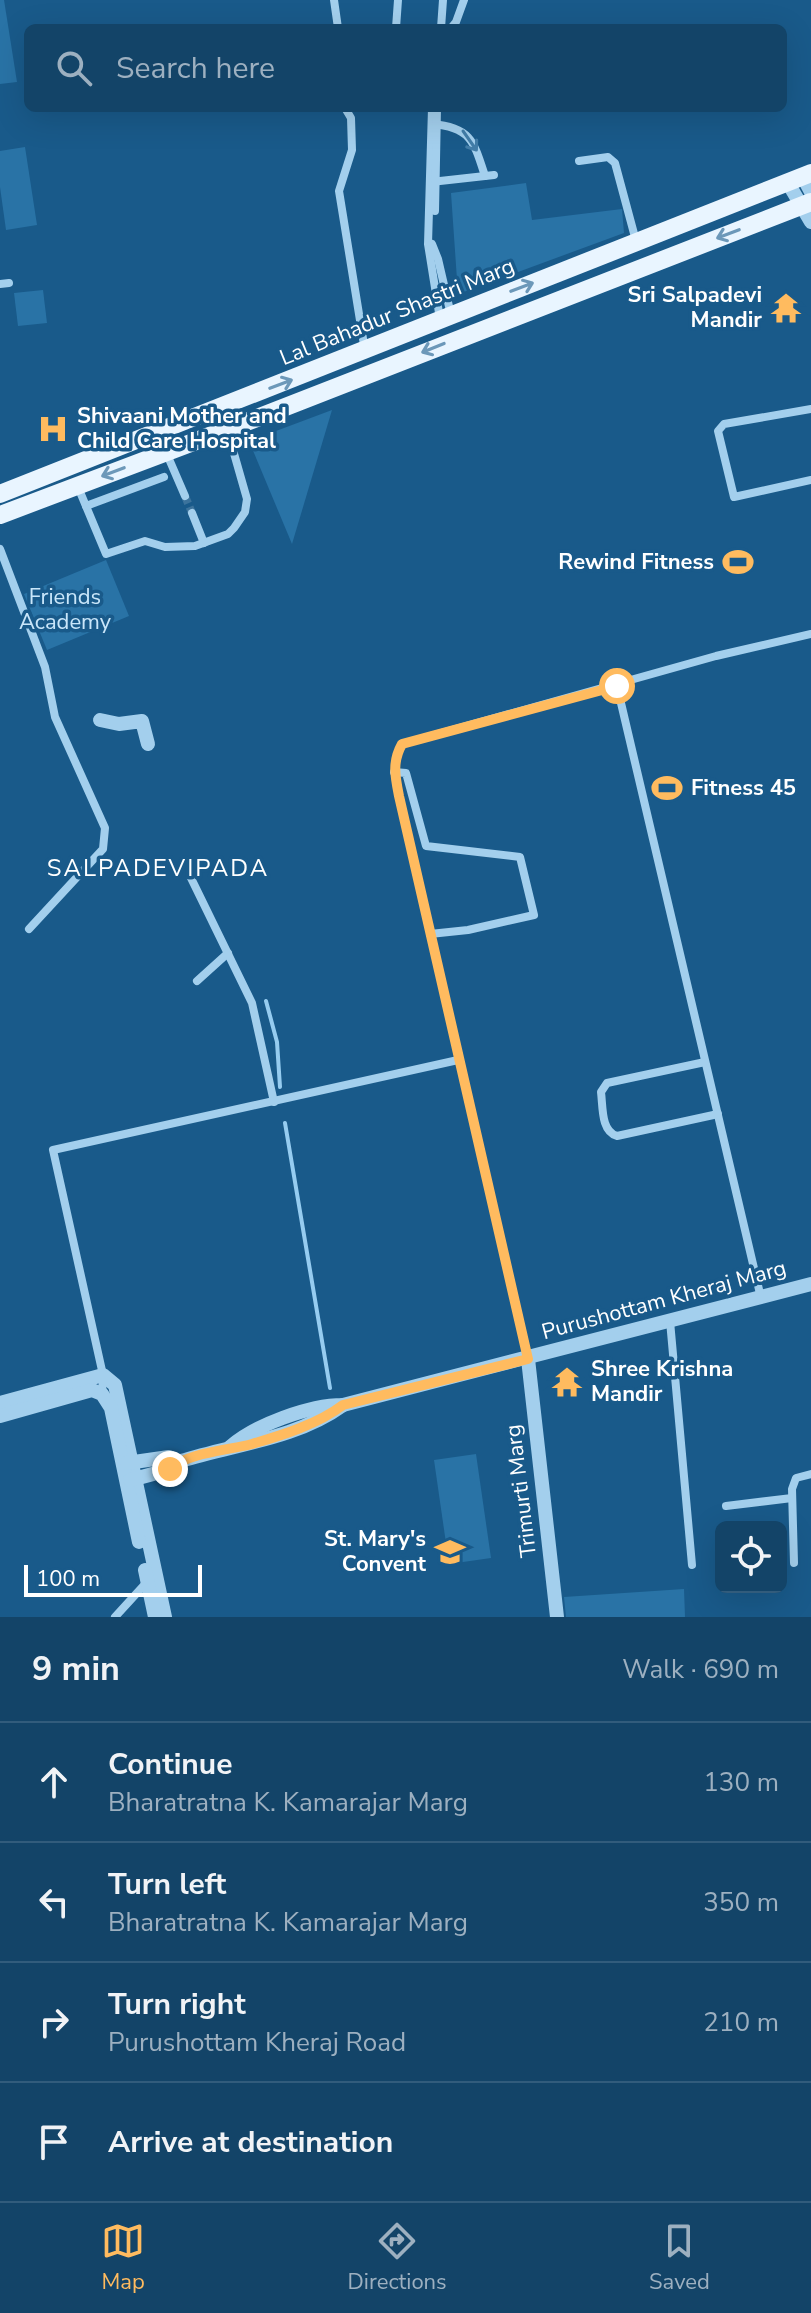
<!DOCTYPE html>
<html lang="en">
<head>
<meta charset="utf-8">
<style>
	body { margin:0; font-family:"Nunito Sans",sans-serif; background:#1c4b6e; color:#f1f3f6 }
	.controls { position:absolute; right:24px; bottom:24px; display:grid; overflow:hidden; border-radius:12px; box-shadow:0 8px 32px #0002 }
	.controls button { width:72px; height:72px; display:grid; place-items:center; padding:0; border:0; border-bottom:2px solid #325c7c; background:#134468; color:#f1f3f6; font:40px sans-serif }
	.scale { position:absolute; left:24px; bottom:20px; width:178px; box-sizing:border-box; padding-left:8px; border:4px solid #fff; border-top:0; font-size:22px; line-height:28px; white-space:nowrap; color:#fff; -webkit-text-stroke:6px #195a8a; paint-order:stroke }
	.stop { position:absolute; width:24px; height:24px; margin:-18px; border:6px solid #ffbb5f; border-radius:50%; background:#fff }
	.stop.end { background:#ffbb5f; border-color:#fff; box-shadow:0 2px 8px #0008 }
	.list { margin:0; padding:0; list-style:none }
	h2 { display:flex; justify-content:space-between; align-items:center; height:104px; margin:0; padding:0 32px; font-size:34px }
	h2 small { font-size:26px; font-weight:400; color:#9db0c0 }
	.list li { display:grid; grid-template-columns:52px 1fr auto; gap:24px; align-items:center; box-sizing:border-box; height:120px; padding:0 32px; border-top:2px solid #325c7c }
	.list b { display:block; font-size:30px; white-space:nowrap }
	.list p { margin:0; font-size:26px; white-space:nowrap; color:#9db0c0 }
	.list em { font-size:26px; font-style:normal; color:#9db0c0 }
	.icon { flex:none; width:44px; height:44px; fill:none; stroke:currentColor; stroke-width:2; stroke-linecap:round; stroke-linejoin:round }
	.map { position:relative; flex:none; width:811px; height:1617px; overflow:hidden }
	.search { position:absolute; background:#134468; box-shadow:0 8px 32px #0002; left:24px; right:24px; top:24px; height:88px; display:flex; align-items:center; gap:20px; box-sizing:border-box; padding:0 28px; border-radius:12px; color:#9db0c0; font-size:30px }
	.sheet { height:584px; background:#134468 }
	nav { display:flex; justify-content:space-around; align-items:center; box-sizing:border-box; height:112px; border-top:2px solid #325c7c; background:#134468; font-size:22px; color:#9db0c0 }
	nav a { display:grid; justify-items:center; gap:4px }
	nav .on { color:#ffbb5f }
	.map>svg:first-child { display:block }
	.green { fill:#2973a6 }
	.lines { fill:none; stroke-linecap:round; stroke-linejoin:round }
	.stream { stroke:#96ccf0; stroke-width:4 }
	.minor-tunnel { stroke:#3c739c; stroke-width:8; stroke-dasharray:8 4; stroke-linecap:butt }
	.minor { stroke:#a3cfed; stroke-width:8 }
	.tertiary { stroke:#a3cfed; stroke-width:14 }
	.primary { stroke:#e9f5ff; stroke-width:18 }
	.oneway { stroke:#427da8 }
	.oneway2 { stroke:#6c98b9 }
	.route { stroke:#ffbb5f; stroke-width:10 }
	.labels { text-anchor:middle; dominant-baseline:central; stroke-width:7; stroke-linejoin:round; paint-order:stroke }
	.poi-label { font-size:22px; font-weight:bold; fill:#fff; stroke:#195a8a; text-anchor:end }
	.street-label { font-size:22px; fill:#fff; stroke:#195a8a }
	.park-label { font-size:22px; fill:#c9e6fa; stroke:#195a8a }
	.neighbourhood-label { font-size:24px; letter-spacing:2px; fill:#fff; stroke:#195a8a }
</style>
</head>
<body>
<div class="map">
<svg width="811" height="1617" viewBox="0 0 811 1617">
	<rect width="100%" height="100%" fill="#195a8a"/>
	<g class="green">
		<polygon points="0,0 4,0 17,82 0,84"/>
		<polygon points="25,147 37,225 6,230 0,187 0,151"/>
		<polygon points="526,183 532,220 622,209 624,233 458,294 451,193"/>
		<polygon points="43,290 47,323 18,326 14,293"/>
		<polygon points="332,410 292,544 249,441"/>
		<polygon points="106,560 129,616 47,650 24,594"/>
		<polygon points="476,1454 491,1558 449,1564 434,1460"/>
		<polygon points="684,1589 685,1617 566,1617 564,1597"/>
	</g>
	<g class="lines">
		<g class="stream">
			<polyline points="266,1001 277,1042 280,1087"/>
			<polyline points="285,1123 330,1388"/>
		</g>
		<polyline class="minor-tunnel" points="185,496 192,513"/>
		<g class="minor">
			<polyline points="334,0 338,28"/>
			<polyline points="396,28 398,0"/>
			<polyline points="441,28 443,0"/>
			<polyline points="451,28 456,22 464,0"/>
			<polyline points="345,108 351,118 352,150 339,191 365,351"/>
			<polyline points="432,108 428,244 440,319"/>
			<path d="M432 124C471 127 474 142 485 176"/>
			<polyline points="579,161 608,157 615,163 636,241"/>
			<polyline points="431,182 494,175"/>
			<polyline points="435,211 437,109"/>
			<polyline points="432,244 438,259 451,315"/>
			<polyline points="0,284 9,283"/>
			<polyline points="811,409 724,424 718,431 734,497 811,480"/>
			<polyline points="166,452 185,496"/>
			<polyline points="78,487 106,554 145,541 165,547 195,546 228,534 234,528 245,512 247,499 227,429"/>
			<polyline points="86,506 164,477"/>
			<polyline points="192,513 204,543"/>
			<polyline points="0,549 45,667 55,717 105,828 103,849 29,929"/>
			<polyline points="617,686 761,1298"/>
			<polyline points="394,772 406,773 426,846 520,857 534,915 468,930 430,934"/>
			<polyline points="191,878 252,1003 274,1102"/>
			<polyline points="197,981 228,953"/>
			<path d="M705 1062 607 1083 601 1092C603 1108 601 1131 617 1136L718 1114"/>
			<polyline points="670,1321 692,1565"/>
			<path d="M528 1358 399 796C395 776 392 762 402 744L716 656 811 634"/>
			<polyline points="102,1394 103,1375 53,1150 458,1060"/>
			<polyline points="726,1506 792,1498"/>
			<polyline points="794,1563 792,1489 796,1478 811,1474"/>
			<polyline points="115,1617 147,1582"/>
		</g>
		<g class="tertiary">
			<polyline points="803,177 811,192"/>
			<polyline points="788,183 811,222"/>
			<polyline points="100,720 119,724 142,721 148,744"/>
			<polyline points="528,1359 557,1617"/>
			<polyline points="0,1403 103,1375 115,1385 165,1617"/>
			<polyline points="0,1416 92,1390 102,1394 111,1408 139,1542"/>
			<path d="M230 1447C255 1425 309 1405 343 1405L811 1284"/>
			<polyline points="127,1463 169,1457 177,1462"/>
			<path d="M130 1480C142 1477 154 1474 166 1470 172 1468 175 1463 181 1461 235 1444 296 1439 343 1405"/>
			<polyline points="145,1570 155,1617"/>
		</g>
		<g class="primary">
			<polyline points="0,494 811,173"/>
			<polyline points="0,515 270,413 811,202"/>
		</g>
	</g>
	<defs><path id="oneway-shaft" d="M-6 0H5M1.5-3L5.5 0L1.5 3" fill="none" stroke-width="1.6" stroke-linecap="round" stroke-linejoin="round" transform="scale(2)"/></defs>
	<use class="oneway" href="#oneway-shaft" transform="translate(470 141) rotate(55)"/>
	<g class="oneway2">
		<use href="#oneway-shaft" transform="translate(728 234) rotate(159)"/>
		<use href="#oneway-shaft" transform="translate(522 287) rotate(-21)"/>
		<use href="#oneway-shaft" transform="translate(433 348) rotate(158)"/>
		<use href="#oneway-shaft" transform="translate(281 384) rotate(-21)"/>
		<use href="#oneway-shaft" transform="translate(113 472) rotate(159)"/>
	</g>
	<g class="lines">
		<path class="route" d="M170 1469C186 1453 230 1450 252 1444 283 1435 318 1424 343 1405L528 1359 399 796C395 776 392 762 402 744L617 686"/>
	</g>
	<defs>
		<g id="temple-bare" transform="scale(2.4)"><path d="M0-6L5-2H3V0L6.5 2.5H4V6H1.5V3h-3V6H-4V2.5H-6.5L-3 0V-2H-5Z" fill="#ffbb5f" stroke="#195a8a" stroke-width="2.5" paint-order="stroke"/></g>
		<g id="hospital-bare" transform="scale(2.4)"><path d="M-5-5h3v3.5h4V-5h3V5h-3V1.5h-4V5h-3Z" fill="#ffbb5f" stroke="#195a8a" stroke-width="2.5" paint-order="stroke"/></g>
		<g id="stadium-bare" transform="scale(2.4)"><path d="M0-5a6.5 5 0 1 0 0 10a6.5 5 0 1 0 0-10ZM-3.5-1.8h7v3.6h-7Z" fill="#ffbb5f" stroke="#195a8a" stroke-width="2.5" paint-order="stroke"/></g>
		<g id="school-bare" transform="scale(2.4)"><path d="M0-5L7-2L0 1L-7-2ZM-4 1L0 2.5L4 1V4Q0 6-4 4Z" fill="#ffbb5f" stroke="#195a8a" stroke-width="2.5" paint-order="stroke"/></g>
	</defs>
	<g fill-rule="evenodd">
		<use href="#temple-bare" x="786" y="308"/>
		<use href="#hospital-bare" x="53" y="429"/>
		<use href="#stadium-bare" x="738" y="562"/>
		<use href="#stadium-bare" x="667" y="788"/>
		<use href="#temple-bare" x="567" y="1382"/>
		<use href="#school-bare" x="450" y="1552"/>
	</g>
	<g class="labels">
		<g class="poi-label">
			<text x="762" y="295">Sri Salpadevi<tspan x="762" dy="25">Mandir</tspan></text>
			<text x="77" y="416" text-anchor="start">Shivaani Mother and<tspan x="77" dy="25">Child Care Hospital</tspan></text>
			<text x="714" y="562">Rewind Fitness</text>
			<text x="691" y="788" text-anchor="start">Fitness 45</text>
			<text x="591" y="1369" text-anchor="start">Shree Krishna<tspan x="591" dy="25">Mandir</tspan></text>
			<text x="426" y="1539">St. Mary's<tspan x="426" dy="25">Convent</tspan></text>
		</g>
		<g class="street-label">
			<text transform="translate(397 312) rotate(-22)">Lal Bahadur Shastri Marg</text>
			<text transform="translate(664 1300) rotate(-15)">Purushottam Kheraj Marg</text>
			<text transform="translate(521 1491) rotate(-97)">Trimurti Marg</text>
		</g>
		<g class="park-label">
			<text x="65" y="597">Friends<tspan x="65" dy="25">Academy</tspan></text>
		</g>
		<g class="neighbourhood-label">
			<text x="158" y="868">SALPADEVIPADA</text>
		</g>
	</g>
</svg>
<div class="controls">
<button><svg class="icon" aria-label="locate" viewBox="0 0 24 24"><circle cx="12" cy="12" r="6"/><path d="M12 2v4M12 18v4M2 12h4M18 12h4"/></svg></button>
</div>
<div class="scale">100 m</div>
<div class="stop" style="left:617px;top:686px"></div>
<div class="stop end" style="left:170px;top:1469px"></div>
<div class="search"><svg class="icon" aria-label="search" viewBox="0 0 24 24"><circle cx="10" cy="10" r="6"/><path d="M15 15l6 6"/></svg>Search here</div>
</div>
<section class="sheet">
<h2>9 min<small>Walk · 690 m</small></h2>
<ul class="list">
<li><svg class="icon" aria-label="ahead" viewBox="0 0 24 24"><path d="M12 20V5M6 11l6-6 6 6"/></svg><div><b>Continue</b><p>Bharatratna K. Kamarajar Marg</p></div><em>130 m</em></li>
<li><svg class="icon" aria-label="left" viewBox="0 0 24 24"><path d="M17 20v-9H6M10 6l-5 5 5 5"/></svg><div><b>Turn left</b><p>Bharatratna K. Kamarajar Marg</p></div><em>350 m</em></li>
<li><svg class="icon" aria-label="right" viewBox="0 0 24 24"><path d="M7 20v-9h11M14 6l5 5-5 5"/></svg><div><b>Turn right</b><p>Purushottam Kheraj Road</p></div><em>210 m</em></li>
<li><svg class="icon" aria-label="arrive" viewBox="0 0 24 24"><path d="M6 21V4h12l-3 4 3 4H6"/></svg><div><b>Arrive at destination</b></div></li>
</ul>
</section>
<nav>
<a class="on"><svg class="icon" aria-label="map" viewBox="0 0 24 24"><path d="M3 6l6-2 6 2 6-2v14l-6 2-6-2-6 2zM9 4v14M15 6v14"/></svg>Map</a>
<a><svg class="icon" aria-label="directions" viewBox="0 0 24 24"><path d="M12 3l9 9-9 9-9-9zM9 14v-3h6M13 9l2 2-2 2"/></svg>Directions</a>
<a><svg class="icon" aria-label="saved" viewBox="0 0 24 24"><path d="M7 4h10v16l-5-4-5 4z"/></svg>Saved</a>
</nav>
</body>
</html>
